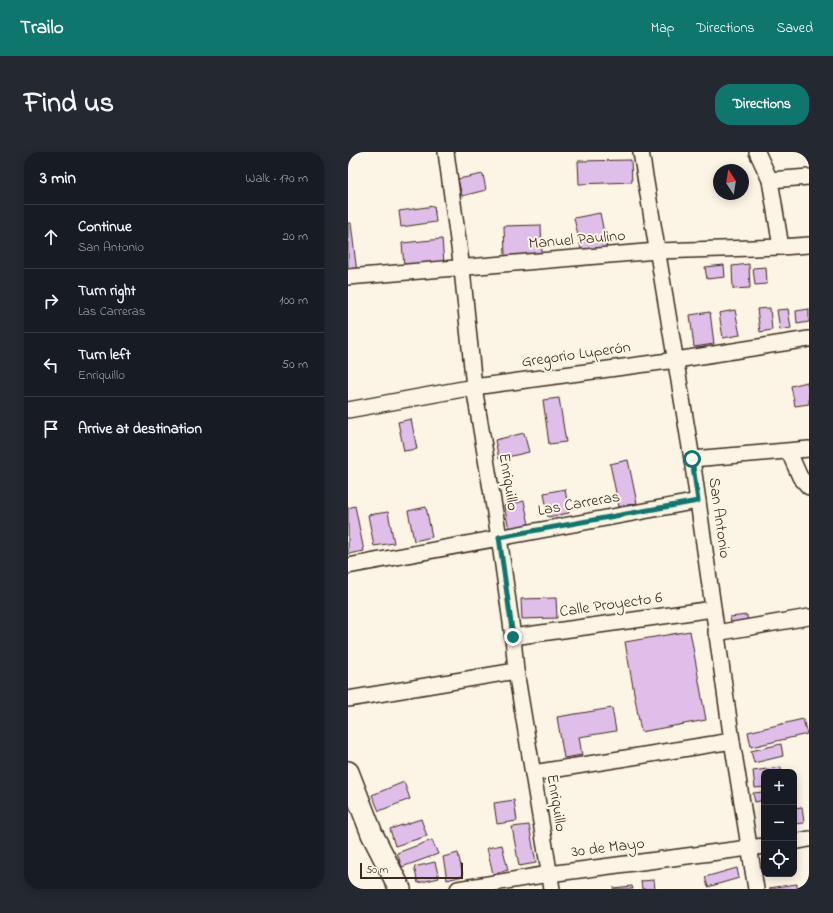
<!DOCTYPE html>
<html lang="en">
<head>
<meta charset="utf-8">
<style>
	body { margin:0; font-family:"Indie Flower",sans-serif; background:#242831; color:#f1f3f6 }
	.controls { position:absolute; right:12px; bottom:12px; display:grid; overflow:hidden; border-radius:8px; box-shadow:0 2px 10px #0003 }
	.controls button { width:36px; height:36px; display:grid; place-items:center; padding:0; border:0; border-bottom:1px solid #363941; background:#171b24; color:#f1f3f6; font:20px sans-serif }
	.compass { position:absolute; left:365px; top:12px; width:36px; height:36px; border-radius:50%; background:#171b24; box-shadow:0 2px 10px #0003; rotate:348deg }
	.scale { position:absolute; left:12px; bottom:10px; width:103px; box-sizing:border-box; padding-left:4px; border:2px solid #3b2a1e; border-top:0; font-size:11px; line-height:14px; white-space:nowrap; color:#3b2a1e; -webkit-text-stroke:3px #fcf5e5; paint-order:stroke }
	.stop { position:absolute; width:12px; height:12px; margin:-9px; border:3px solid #0f766e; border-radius:50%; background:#fff }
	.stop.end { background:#0f766e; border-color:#fff; box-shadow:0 1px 4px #0008 }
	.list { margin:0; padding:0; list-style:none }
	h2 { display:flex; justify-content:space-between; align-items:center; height:52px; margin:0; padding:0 16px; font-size:17px }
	h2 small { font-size:13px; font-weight:400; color:#9ea1a6 }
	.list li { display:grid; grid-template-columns:26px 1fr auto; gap:12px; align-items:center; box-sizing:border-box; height:64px; padding:0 16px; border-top:1px solid #363941 }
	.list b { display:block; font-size:15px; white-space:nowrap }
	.list p { margin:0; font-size:13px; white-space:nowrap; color:#9ea1a6 }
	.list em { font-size:13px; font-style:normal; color:#9ea1a6 }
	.icon { flex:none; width:22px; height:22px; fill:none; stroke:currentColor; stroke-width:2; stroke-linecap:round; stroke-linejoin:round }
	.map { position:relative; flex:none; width:461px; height:737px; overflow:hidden; border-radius:16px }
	header { display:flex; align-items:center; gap:24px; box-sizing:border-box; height:56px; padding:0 20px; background:#0f766e; color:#fff }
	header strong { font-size:19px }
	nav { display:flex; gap:22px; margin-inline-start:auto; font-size:14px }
	.intro { display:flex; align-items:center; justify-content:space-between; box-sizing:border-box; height:96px; padding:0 24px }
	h1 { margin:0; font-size:28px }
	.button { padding:10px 18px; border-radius:16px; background:#0f766e; color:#fff; font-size:14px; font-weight:700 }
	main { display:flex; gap:24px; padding:0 24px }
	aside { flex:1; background:#171b24; border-radius:16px; box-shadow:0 2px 10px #0003 }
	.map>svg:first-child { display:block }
	.building { fill:#e0beea; stroke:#3b2a1e }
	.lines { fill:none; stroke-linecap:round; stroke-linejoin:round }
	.street-casing { stroke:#3b2a1e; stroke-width:18 }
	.secondary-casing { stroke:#3b2a1e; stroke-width:24 }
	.street { stroke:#fcf5e5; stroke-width:15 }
	.secondary { stroke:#fcf5e5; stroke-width:21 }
	.route { stroke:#0f766e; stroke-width:5 }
	.labels { text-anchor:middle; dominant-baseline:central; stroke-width:4; stroke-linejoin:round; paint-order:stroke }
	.street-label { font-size:16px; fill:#3b2a1e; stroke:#fcf5e5 }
</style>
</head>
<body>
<header>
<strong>Trailo</strong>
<nav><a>Map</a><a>Directions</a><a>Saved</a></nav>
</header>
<div class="intro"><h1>Find us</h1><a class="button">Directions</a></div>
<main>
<aside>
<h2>3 min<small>Walk · 170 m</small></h2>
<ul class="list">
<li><svg class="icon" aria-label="ahead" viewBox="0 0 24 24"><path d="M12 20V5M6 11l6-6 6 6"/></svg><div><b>Continue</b><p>San Antonio</p></div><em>20 m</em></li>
<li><svg class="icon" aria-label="right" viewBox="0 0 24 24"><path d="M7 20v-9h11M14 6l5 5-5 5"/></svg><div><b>Turn right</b><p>Las Carreras</p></div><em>100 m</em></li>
<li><svg class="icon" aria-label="left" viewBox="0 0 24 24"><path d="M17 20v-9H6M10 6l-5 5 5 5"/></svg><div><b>Turn left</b><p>Enriquillo</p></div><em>50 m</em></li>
<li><svg class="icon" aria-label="arrive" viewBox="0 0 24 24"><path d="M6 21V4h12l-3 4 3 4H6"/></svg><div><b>Arrive at destination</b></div></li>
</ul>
</aside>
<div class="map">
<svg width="461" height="737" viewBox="0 0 461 737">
	<rect width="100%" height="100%" fill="#fcf5e5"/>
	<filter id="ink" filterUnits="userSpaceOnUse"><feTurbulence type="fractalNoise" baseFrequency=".025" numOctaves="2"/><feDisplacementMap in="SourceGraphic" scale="8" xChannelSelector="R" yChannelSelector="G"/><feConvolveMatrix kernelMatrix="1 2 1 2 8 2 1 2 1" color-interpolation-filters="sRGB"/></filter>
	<g filter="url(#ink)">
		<g class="building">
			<polygon points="283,8 284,30 231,32 230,9"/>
			<polygon points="135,22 138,38 114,44 110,27"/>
			<polygon points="86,54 88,70 53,75 51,59"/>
			<polygon points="252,61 259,96 234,101 226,66"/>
			<polygon points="0,71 3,71 9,121 0,122"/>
			<polygon points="193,73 194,103 157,104 156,74"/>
			<polygon points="94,87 96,111 56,114 54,91"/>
			<polygon points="401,112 402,136 385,137 384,114"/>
			<polygon points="376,113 377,125 359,127 357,115"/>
			<polygon points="418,115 419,132 407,133 405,116"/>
			<polygon points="422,156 424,178 412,180 409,157"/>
			<polygon points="440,157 443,176 432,178 429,158"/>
			<polygon points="461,157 461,170 449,172 448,159"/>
			<polygon points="387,158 392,183 375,186 371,161"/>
			<polygon points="362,160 366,192 346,195 342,163"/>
			<polygon points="459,230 461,240 461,252 447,254 443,234"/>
			<polygon points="211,246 218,290 201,292 195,248"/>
			<polygon points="63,267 69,297 56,299 50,270"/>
			<polygon points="176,281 181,300 151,307 147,288"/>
			<polygon points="280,308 289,351 271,355 262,312"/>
			<polygon points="217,337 221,361 200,365 196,341"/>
			<polygon points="176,349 182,377 162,381 156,354"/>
			<polygon points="7,354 16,399 0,402 0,356"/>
			<polygon points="78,355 84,385 66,389 60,359"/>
			<polygon points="40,360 46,391 26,394 20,363"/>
			<polygon points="208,446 209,466 174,467 173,447"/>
			<polygon points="399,463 400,474 384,476 382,465"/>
			<polygon points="342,479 358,568 293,580 277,490"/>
			<polygon points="264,556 268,579 231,585 234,603 216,606 209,565"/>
			<polygon points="455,567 459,582 403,595 400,580"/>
			<polygon points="433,592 435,604 406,611 403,599"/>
			<polygon points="433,615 433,620 416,620 416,635 407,636 405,619"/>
			<polygon points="56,630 62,647 31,659 24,643"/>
			<polygon points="416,640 416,648 407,650 405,641"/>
			<polygon points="166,648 169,669 149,672 146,651"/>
			<polygon points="454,655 456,671 446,672 446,656"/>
			<polygon points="73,667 79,684 47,694 42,677"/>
			<polygon points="181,673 188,711 171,714 164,675"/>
			<polygon points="84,688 90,702 54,715 49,701"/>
			<polygon points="154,693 160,718 145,722 139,696"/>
			<polygon points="110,701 115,724 99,728 95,705"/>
			<polygon points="87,710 91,726 70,731 66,715"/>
			<polygon points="389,716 391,726 360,735 357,725"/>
			<polygon points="306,728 307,737 294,737 293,729"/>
			<polygon points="449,732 449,737 421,737 421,736"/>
			<polygon points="284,734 285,737 265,737 265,736"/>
		</g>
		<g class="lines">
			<g class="street-casing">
				<g id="street">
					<polyline points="98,0 114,117 126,235 151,385 165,485 168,519 204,737"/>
					<polyline points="293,0 344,307 384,589 408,737"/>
					<polyline points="409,0 422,28 433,95"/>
					<polyline points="422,28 461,25"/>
					<polyline points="0,125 309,99 433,95 461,93"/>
					<polyline points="0,258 126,235 328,208 461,187"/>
					<polyline points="441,300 452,325 461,335"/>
					<polyline points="344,307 461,297"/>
					<polyline points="0,414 350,349"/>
					<polyline points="368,481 461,465"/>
					<polyline points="165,485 365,457"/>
					<polyline points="0,547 168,519"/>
					<polyline points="185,621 384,589"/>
					<polyline points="446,690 461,687"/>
					<polyline points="110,737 201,722 416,694"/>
				</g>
			</g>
			<g class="secondary-casing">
				<polyline id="secondary" points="0,620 24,682 52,737"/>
			</g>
			<use href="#street" class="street"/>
			<use href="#secondary" class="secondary"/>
		</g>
	</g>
	<g class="lines" filter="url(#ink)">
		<polyline class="route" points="165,485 151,385 350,349 344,307"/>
	</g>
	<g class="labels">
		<g class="street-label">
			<text transform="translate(229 88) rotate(-5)">Manuel Paulino</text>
			<text transform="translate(228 203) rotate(-8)">Gregorio Luperón</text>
			<text transform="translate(160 330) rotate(81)">Enriquillo</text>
			<text transform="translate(231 352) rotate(-10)">Las Carreras</text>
			<text transform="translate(371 366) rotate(82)">San Antonio</text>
			<text transform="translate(263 453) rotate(-8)">Calle Proyecto 6</text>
			<text transform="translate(208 651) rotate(81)">Enriquillo</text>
			<text transform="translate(260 696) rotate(-7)">30 de Mayo</text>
		</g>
	</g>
</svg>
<div class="controls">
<button>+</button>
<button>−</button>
<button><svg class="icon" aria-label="locate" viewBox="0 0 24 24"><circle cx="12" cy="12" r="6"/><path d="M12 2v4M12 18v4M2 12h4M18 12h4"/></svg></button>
</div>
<svg class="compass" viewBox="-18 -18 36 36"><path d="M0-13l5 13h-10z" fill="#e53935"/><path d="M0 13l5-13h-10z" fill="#9ea1a6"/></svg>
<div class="scale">50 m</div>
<div class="stop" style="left:344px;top:307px"></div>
<div class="stop end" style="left:165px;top:485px"></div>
</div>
</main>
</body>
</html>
